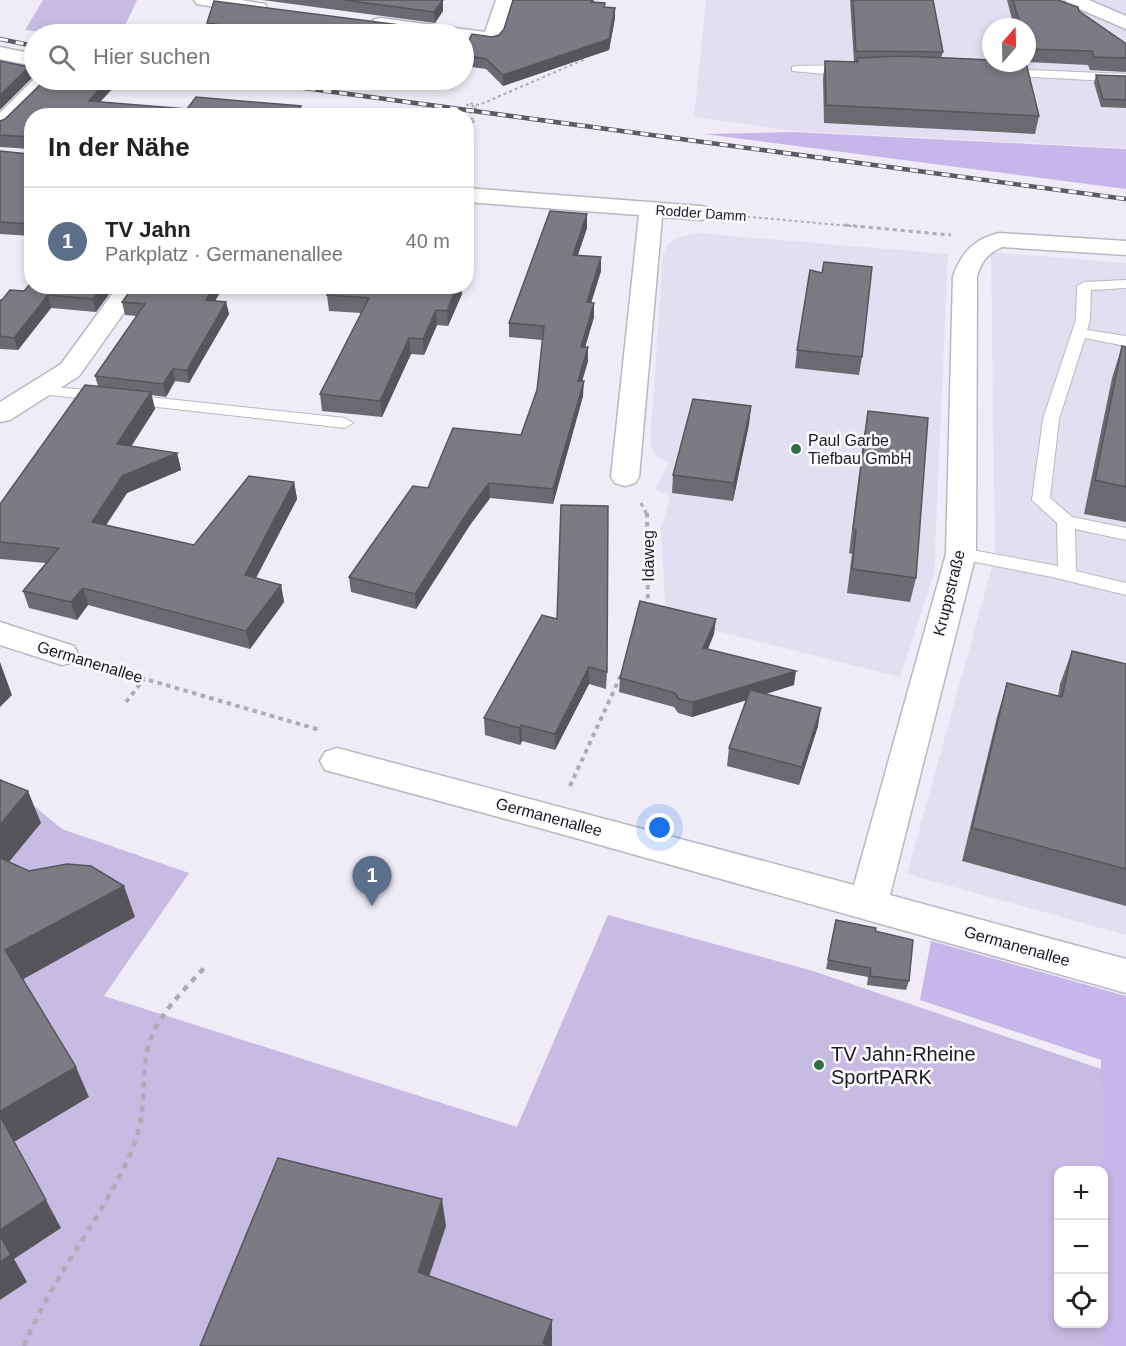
<!DOCTYPE html>
<html lang="de">
<head>
<meta charset="utf-8">
<style>
	body { margin:0; font-family:Arial,sans-serif; background:#f6f6f6; color:#222 }
	.controls { position:absolute; right:18px; bottom:18px; display:grid; overflow:hidden; border-radius:12px; box-shadow:0 3px 9px #0003 }
	.controls button { width:54px; height:54px; display:grid; place-items:center; padding:0; border:0; border-bottom:2px solid #e0e0e0; background:#fff; color:#222; font:30px sans-serif }
	.compass { position:absolute; left:982px; top:18px; width:54px; height:54px; border-radius:50%; background:#fff; box-shadow:0 3px 9px #0003; rotate:20deg }
	.you { position:absolute; left:660px; top:828px; width:21px; height:21px; margin:-15px; border:4px solid #fff; border-radius:50%; background:#1a73e8; box-shadow:0 0 0 9px #1a73e833 }
	.badge { display:grid; place-items:center; width:39px; height:39px; border-radius:50%; background:#0f766e; color:#fff; font-size:20px; font-weight:700 }
	.pin { position:absolute; translate:-50% -50px; filter:drop-shadow(0 2px 3px #0008) }
	.pin::after { content:''; position:absolute; top:32px; width:21px; height:18px; background:inherit; clip-path:polygon(0 0,100% 0,50% 100%) }
	.list { margin:0; padding:0; list-style:none }
	h2 { display:flex; justify-content:space-between; align-items:center; height:78px; margin:0; padding:0 24px; font-size:26px }
	h2 small { font-size:20px; font-weight:400; color:#767676 }
	.list li { display:grid; grid-template-columns:39px 1fr auto; gap:18px; align-items:center; box-sizing:border-box; height:108px; padding:0 24px; border-top:2px solid #e0e0e0 }
	.list b { display:block; font-size:22px; white-space:nowrap }
	.list p { margin:0; font-size:20px; white-space:nowrap; color:#767676 }
	.list em { font-size:20px; font-style:normal; color:#767676 }
	.icon { flex:none; width:33px; height:33px; fill:none; stroke:currentColor; stroke-width:2; stroke-linecap:round; stroke-linejoin:round }
	.map { position:relative; flex:none; width:1126px; height:1346px; overflow:hidden }
	.search { position:absolute; background:#fff; box-shadow:0 3px 9px #0003; left:24px; top:24px; width:450px; height:66px; display:flex; align-items:center; gap:15px; box-sizing:border-box; padding:0 21px; border-radius:33px; color:#767676; font-size:22px }
	.panel { position:absolute; background:#fff; box-shadow:0 3px 9px #0003; left:24px; top:108px; width:450px; height:186px; border-radius:24px }
	.map>svg:first-child { display:block }
	.built { fill:#e4def1; fill-rule:evenodd }
	.green { fill:#c6bbe2; fill-rule:evenodd }
	.forest { fill:#c6b6e9 }
	.lines { fill:none; stroke-linecap:round; stroke-linejoin:round }
	.service-casing { stroke:#bab7c2; stroke-width:2 }
	.minor-casing { stroke:#bab7c2; stroke-width:3 }
	.path-far3 { stroke:#adabb4; stroke-width:2; stroke-dasharray:3 3; stroke-linecap:butt }
	.path-far2 { stroke:#adabb4; stroke-width:3; stroke-dasharray:4 4; stroke-linecap:butt }
	.path-far1 { stroke:#adabb4; stroke-width:4; stroke-dasharray:4.5 4.5; stroke-linecap:butt }
	.path { stroke:#adabb4; stroke-width:4.5; stroke-dasharray:6 6; stroke-linecap:butt }
	.service { fill:#fff; fill-rule:evenodd }
	.minor { fill:#fff; fill-rule:evenodd }
	.rail-casing { stroke:#5d5b61; stroke-width:4.5 }
	.rail { stroke:#fcfaff; stroke-width:3; stroke-dasharray:8; stroke-linecap:butt }
	.wall { fill:#6b6971 }
	.shaded-wall { fill:#57555c }
	.building { fill:#7c7a83; stroke:#57555c; stroke-width:1.5 }
	.poi-dot { fill:#2d723e; stroke:#fcfaff; stroke-width:2 }
	.labels { text-anchor:middle; dominant-baseline:central; stroke-width:5; stroke-linejoin:round; paint-order:stroke }
	.far-street-label { font-size:14px; fill:#1c1a1e; stroke:#fcfaff }
	.poi-label { font-size:16px; fill:#1c1a1e; stroke:#fcfaff; text-anchor:start }
	.street-label { font-size:16px; fill:#1c1a1e; stroke:#fcfaff }
	.near-poi-label { font-size:20px; fill:#1c1a1e; stroke:#fcfaff; text-anchor:start }
</style>
</head>
<body>
<div class="map">
<svg width="1126" height="1346" viewBox="0 0 1126 1346">
	<rect width="100%" height="100%" fill="#efecf7"/>
	<g class="built">
		<path d="M706 0H1126V148L794 131 694 117ZM991 27H1027V63H991Z"/>
		<polygon points="696,233 948,254 934,574 900,677 666,618 661,528 670,497 655,489 669,463 655,455 650,443 663,254 668,244 679,237"/>
		<polygon points="991,252 1126,263 1126,935 907,874 995,556"/>
	</g>
	<g class="green">
		<polygon points="43,0 137,0 121,34 60,34 25,30"/>
		<path d="M0 778 62 829 189 873 104 996 517 1127 608 915 813 971 1110 1072 1112 1346H0ZM1058 1170H1104V1324H1058Z"/>
	</g>
	<g class="forest">
		<polygon points="794,132 1126,149 1126,189 704,134"/>
		<polygon points="931,941 1126,996 1126,1346 1103,1346 1101,1060 920,1000"/>
	</g>
	<g class="lines">
		<g class="service-casing">
			<g id="service">
				<path d="M796 66C808 66 850 64 857 69L855 71 836 75 792 71V67Z"/>
				<polygon points="1003,69 1126,74 1126,82 999,75 999,71"/>
				<polygon points="1126,280 1126,288 1091,290 1090,320 1087,330 1126,336 1126,346 1085,338 1059,419 1050,498 1072,517 1126,528 1126,540 1075,529 1076,571 1126,583 1126,595 1052,577 955,558 952,554 955,550 961,548 1058,566 1057,523 1032,500 1043,419 1076,320 1077,286 1084,282"/>
				<polygon points="38,385 345,418 353,423 345,428 32,393 30,390 32,387"/>
			</g>
		</g>
		<g class="minor-casing">
			<g id="minor">
				<polygon points="194,0 241,0 265,4 267,8 265,12 258,14 203,5 197,4"/>
				<path d="M496 0H514L502 39 499 43 492 45 464 41V34C433 34 403 35 373 28L371 24 373 20 380 18 485 32Z"/>
				<polygon points="1065,0 1089,0 1126,16 1126,29 1068,4"/>
				<polygon points="0,47 34,54 34,66 0,59"/>
				<polygon points="34,79 55,80 7,129 0,131 0,113"/>
				<polygon points="466,188 701,206 709,208 712,213 709,218 701,220 662,217 639,477 635,483 625,486 615,483 611,477 639,215 466,202"/>
				<path d="M999 233 1126 241V255L1002 247C987 254 982 261 977 276L976 554 890 895 1126 959V993L554 832 325 770 320 761 325 752 337 748 854 885 946 554 953 276C962 252 974 239 999 233Z"/>
				<polygon points="118,286 143,286 79,376 10,420 0,422 0,402 61,364"/>
				<polygon points="0,622 74,646 78,654 74,662 62,665 0,645"/>
			</g>
		</g>
		<g class="path-far3">
			<polyline points="466,118 477,107 467,105 468,103 479,105 583,60 582,55"/>
			<polyline points="466,121 473,122 475,119 467,118"/>
			<polyline points="729,215 861,227"/>
		</g>
		<g class="path-far2">
			<polyline points="845,225 951,235"/>
			<polyline points="641,503 647,515"/>
		</g>
		<g class="path-far1">
			<polyline points="647,513 648,605"/>
			<polyline points="97,665 320,730"/>
			<polyline points="126,702 144,679"/>
			<polyline points="570,786 622,673"/>
		</g>
		<path class="path" d="M24 1346C51 1279 98 1224 128 1159 135 1144 140 1128 142 1111 145 1089 142 1065 149 1044 159 1013 184 990 205 967"/>
		<use href="#service" class="service"/>
		<use href="#minor" class="minor"/>
		<g class="rail-casing">
			<g id="rail">
				<polyline points="0,39 34,46"/>
				<polyline points="244,80 1126,199"/>
			</g>
		</g>
		<use href="#rail" class="rail"/>
	</g>
	<g class="wall">
		<polygon points="262,0 442,0 443,11 435,23"/>
		<polygon points="513,0 594,0 594,2 605,7 615,8 615,18 609,50 503,86 486,69 464,66 464,50 492,37 499,35 504,29"/>
		<polygon points="850,0 933,0 943,52 941,58 1039,116 1035,134 824,123 823,79 825,61 854,62"/>
		<polygon points="1007,0 1058,0 1079,11 1126,45 1126,72 1090,70 1088,65 1027,62 1027,27 1014,27"/>
		<polygon points="207,23 420,34 267,34 256,33 255,34 237,34 208,31"/>
		<polygon points="1096,75 1126,76 1126,108 1101,107 1094,83"/>
		<polygon points="45,80 108,80 111,90 100,102 187,109 301,106 32,116 32,236 0,234 0,151 29,154 31,152 31,149 0,147 0,121 5,119"/>
		<polygon points="587,214 587,228 578,255 601,271 591,303 594,303 594,317 585,347 588,347 588,361 582,381 583,396 553,504 490,498 470,525 416,609 351,592 349,577 428,488 521,435 537,390 542,340 509,337 509,323"/>
		<polygon points="32,286 115,286 96,312 51,308 18,350 0,349 0,300 2,300 24,291"/>
		<polygon points="224,286 215,301 226,302 229,314 189,383 175,381 166,397 151,395 155,409 131,446 177,453 181,470 127,493 106,525 194,545 294,482 297,499 256,578 281,585 284,602 250,649 88,605 77,620 29,608 23,591 46,563 0,559 0,504 98,386 95,376 137,316 125,315 122,302"/>
		<polygon points="331,286 461,286 462,294 448,326 437,325 424,355 411,354 382,417 322,411 320,394 361,313 329,311 327,295"/>
		<polygon points="1122,346 1126,347 1126,522 1084,514 1112,378"/>
		<polygon points="797,350 862,357 859,375 795,368"/>
		<polygon points="751,406 749,424 733,501 672,493 673,475"/>
		<polygon points="868,411 916,578 910,602 847,593 852,554 849,553 864,435"/>
		<polygon points="557,619 607,672 606,689 589,684 555,750 522,741 520,745 485,735 484,718"/>
		<polygon points="714,634 708,649 794,685 766,694 818,726 799,785 727,766 729,748 747,700 692,717 678,713 674,707 619,692 620,678"/>
		<polygon points="1072,651 1126,664 1126,906 962,861 997,717 1007,683 1058,696 1060,684"/>
		<polygon points="836,920 875,931 909,981 906,990 867,985 868,977 826,969"/>
	</g>
	<g class="shaded-wall">
		<polygon points="443,0 443,11 435,23 434,12"/>
		<polygon points="615,8 615,18 609,50 503,86 503,75"/>
		<polygon points="255,25 256,33 255,34 252,34 251,29"/>
		<polygon points="424,28 425,34 420,34"/>
		<polygon points="29,67 32,78 0,110 0,95"/>
		<polygon points="108,80 111,90 91,112 89,101"/>
		<polygon points="301,106 302,116 294,116"/>
		<polygon points="587,214 587,228 573,268 573,255"/>
		<polygon points="601,257 601,271 587,316 587,302"/>
		<polygon points="103,286 115,286 96,312 93,299"/>
		<polygon points="214,286 224,286 208,312 206,300"/>
		<polygon points="457,286 461,286 462,294 448,326 447,311"/>
		<polygon points="48,295 51,308 18,350 14,338"/>
		<polygon points="226,302 229,314 189,383 187,370"/>
		<polygon points="594,303 594,317 581,361 581,347"/>
		<polygon points="436,310 437,325 424,355 423,339"/>
		<polygon points="409,338 411,354 382,417 380,401"/>
		<polygon points="588,347 588,361 578,395 578,381"/>
		<polygon points="173,369 175,381 166,397 163,384"/>
		<polygon points="584,381 583,396 553,504 553,489"/>
		<polygon points="151,392 155,409 122,461 117,444"/>
		<polygon points="751,406 749,424 733,501 734,483"/>
		<polygon points="177,453 181,470 127,493 97,539 92,522 122,476"/>
		<polygon points="294,482 297,499 248,593 245,575"/>
		<polygon points="489,483 490,498 470,525 416,609 415,594 469,510"/>
		<polygon points="281,585 284,602 250,649 246,631"/>
		<polygon points="83,588 88,605 77,620 71,602"/>
		<polygon points="716,619 714,634 702,662 703,648"/>
		<polygon points="0,662 12,695 0,707"/>
		<polygon points="589,667 589,684 555,750 555,734"/>
		<polygon points="796,671 794,685 692,717 693,702"/>
		<polygon points="821,708 818,726 799,785 802,767"/>
		<polygon points="521,725 522,741 520,745 519,728"/>
		<polygon points="28,791 41,823 0,873 0,825"/>
		<polygon points="124,886 135,917 20,981 5,950"/>
		<polygon points="76,1067 89,1097 14,1142 0,1117 0,1111"/>
		<polygon points="442,1199 446,1226 422,1298 418,1272"/>
		<polygon points="46,1200 61,1228 14,1259 27,1282 0,1300 0,1230"/>
		<polygon points="552,1320 552,1346 543,1346 543,1343"/>
	</g>
	<g class="building">
		<polygon points="344,0 443,0 434,12"/>
		<polygon points="513,0 592,0 591,2 605,3 604,7 615,8 609,39 503,75 486,59 464,55 464,50 472,34 492,37 499,35 504,29"/>
		<polygon points="853,0 933,0 943,52 856,51"/>
		<polygon points="1013,0 1058,0 1078,7 1079,11 1125,43 1126,45 1126,58 1094,57 1092,51 1027,49 1027,27 1021,27"/>
		<polygon points="214,1 424,28 420,34 325,34 255,25 251,29 207,23"/>
		<polygon points="904,56 991,60 991,63 1026,63 1039,116 826,105 825,61 858,62 857,58"/>
		<polygon points="0,61 29,67 0,95"/>
		<polygon points="1096,75 1126,76 1126,100 1103,99"/>
		<polygon points="45,80 108,80 89,101 187,109 196,97 301,106 294,116 32,116 32,224 0,222 0,151 29,154 31,152 31,139 29,137 0,135 0,121 5,119"/>
		<polygon points="550,211 587,214 573,255 601,257 587,302 594,303 581,347 588,347 578,381 584,381 553,489 489,483 469,510 415,594 349,577 413,486 428,488 453,428 521,435 537,390 544,326 509,323"/>
		<polygon points="824,262 872,267 862,357 797,350 810,270 822,273"/>
		<polygon points="32,282 32,286 103,286 93,299 48,295 14,338 0,336 0,300 2,300 10,290 24,291"/>
		<polygon points="134,286 214,286 206,300 226,302 187,370 173,369 163,384 95,376 145,304 122,302"/>
		<polygon points="331,286 457,286 447,311 436,310 423,339 409,338 380,401 320,394 369,298 327,295"/>
		<polygon points="1122,346 1126,347 1126,487 1095,480"/>
		<polygon points="85,385 151,392 117,444 177,453 122,476 92,522 194,545 249,476 294,482 245,575 281,585 246,631 83,588 71,602 23,591 59,548 0,542 0,504"/>
		<polygon points="693,399 751,406 734,483 673,475"/>
		<polygon points="868,411 928,418 916,578 852,569 856,530 853,529"/>
		<polygon points="561,505 608,506 607,672 589,667 555,734 521,725 519,728 484,718 542,615 557,619"/>
		<polygon points="640,601 716,619 703,648 796,671 693,702 679,699 675,693 620,678"/>
		<polygon points="1072,651 1126,664 1126,869 972,828 1007,683 1062,697"/>
		<polygon points="750,690 821,708 802,767 729,748"/>
		<polygon points="0,780 28,791 0,825"/>
		<polygon points="0,858 29,871 67,864 91,866 124,886 5,950 76,1067 0,1111"/>
		<polygon points="836,920 876,928 875,931 913,940 909,981 870,976 871,968 828,960"/>
		<polygon points="0,1116 46,1200 0,1230"/>
		<polygon points="278,1158 442,1199 418,1272 552,1320 543,1343 549,1346 200,1346"/>
		<polygon points="0,1236 11,1255 0,1262"/>
	</g>
	<g class="poi-dot">
		<circle cx="796" cy="449" r="6"/>
		<circle cx="819" cy="1065" r="6"/>
	</g>
	<g class="labels">
		<g class="far-street-label">
			<text transform="translate(701 213) rotate(4)">Rodder Damm</text>
		</g>
		<g class="poi-label">
			<text x="808" y="440">Paul Garbe<tspan x="808" dy="18">Tiefbau GmbH</tspan></text>
		</g>
		<g class="street-label">
			<text transform="translate(648 556) rotate(-90)">Idaweg</text>
			<text transform="translate(949 593) rotate(-76)">Kruppstraße</text>
			<text transform="translate(90 662) rotate(17)">Germanenallee</text>
			<text transform="translate(549 817) rotate(15)">Germanenallee</text>
			<text transform="translate(1017 946) rotate(16)">Germanenallee</text>
		</g>
		<g class="near-poi-label">
			<text x="831" y="1054">TV Jahn-Rheine<tspan x="831" dy="23">SportPARK</tspan></text>
		</g>
	</g>
</svg>
<div class="controls">
<button>+</button>
<button>−</button>
<button><svg class="icon" aria-label="locate" viewBox="0 0 24 24"><circle cx="12" cy="12" r="6"/><path d="M12 2v4M12 18v4M2 12h4M18 12h4"/></svg></button>
</div>
<svg class="compass" viewBox="-18 -18 36 36"><path d="M0-13l5 13h-10z" fill="#e53935"/><path d="M0 13l5-13h-10z" fill="#767676"/></svg>
<div class="you"></div>
<div class="pin badge" style="left:372px;top:906px;background:#5c6f8a">1</div>
<div class="search"><svg class="icon" aria-label="search" viewBox="0 0 24 24"><circle cx="10" cy="10" r="6"/><path d="M15 15l6 6"/></svg>Hier suchen</div>
<section class="panel">
<h2>In der Nähe<small></small></h2>
<ul class="list">
<li><span class="badge" style="background:#5c6f8a">1</span><div><b>TV Jahn</b><p>Parkplatz · Germanenallee</p></div><em>40 m</em></li>
</ul>
</section>
</div>
</body>
</html>
